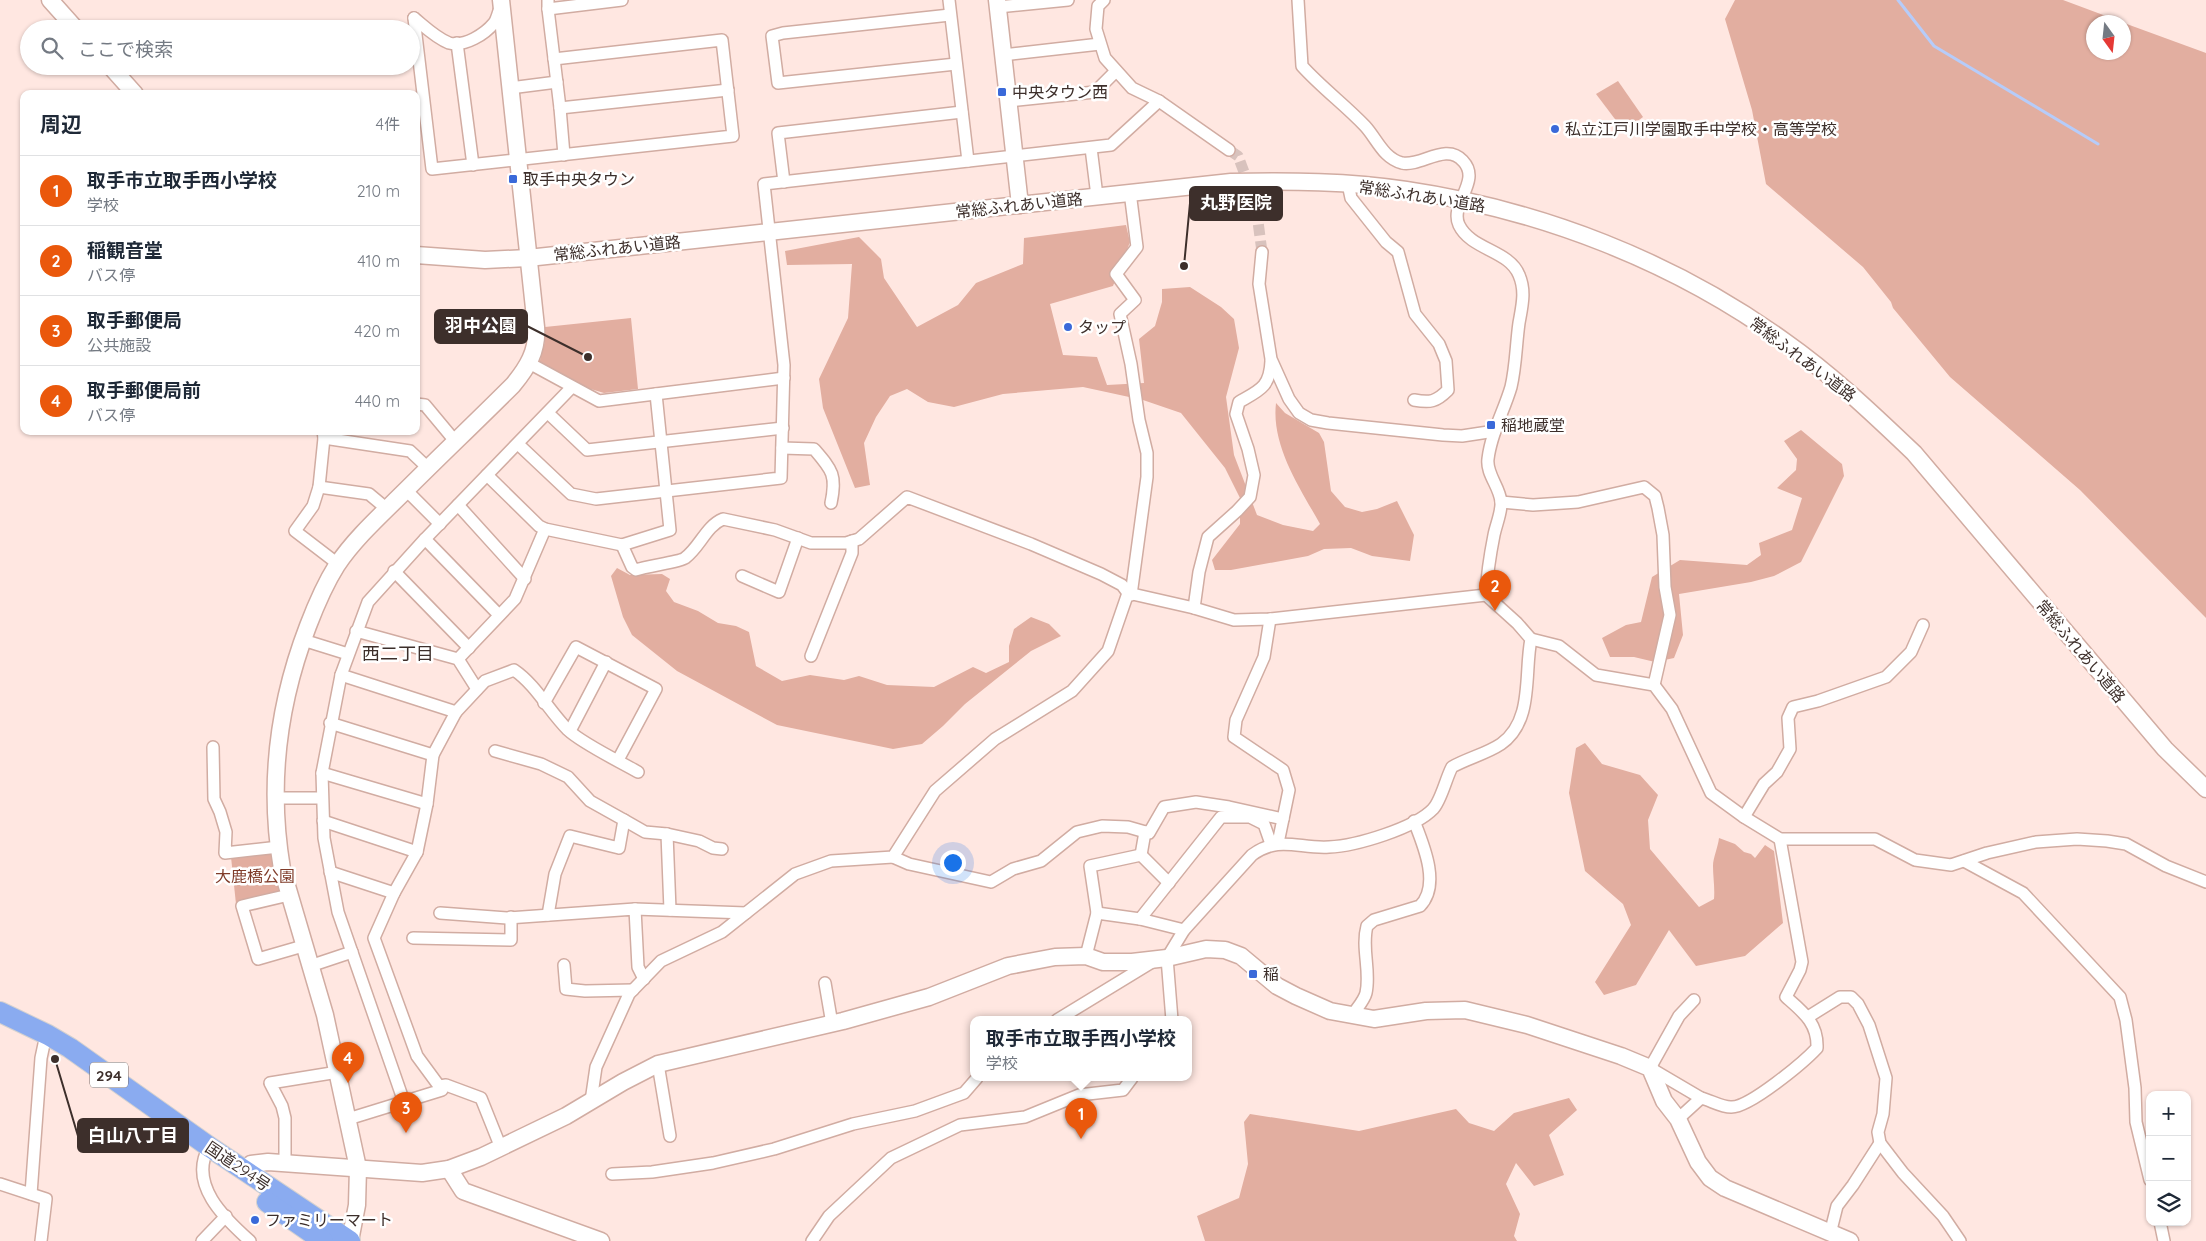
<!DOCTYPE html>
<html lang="ja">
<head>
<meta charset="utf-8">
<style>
	body { margin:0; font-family:Quicksand,"Noto Sans JP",sans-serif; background:#f6f6f7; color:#1f2937 }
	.controls { position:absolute; right:15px; bottom:15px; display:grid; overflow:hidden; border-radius:10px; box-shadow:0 1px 4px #0004 }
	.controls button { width:45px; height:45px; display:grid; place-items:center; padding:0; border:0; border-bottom:1px solid #e0e1e3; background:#fff; color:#1f2937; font:25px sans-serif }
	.compass { position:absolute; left:2086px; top:15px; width:45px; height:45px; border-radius:50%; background:#fff; box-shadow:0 1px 4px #0004; rotate:165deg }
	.you { position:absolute; left:952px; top:862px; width:18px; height:18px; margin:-12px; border:4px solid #fff; border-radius:50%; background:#1a73e8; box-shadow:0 0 0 8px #1a73e833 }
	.badge { display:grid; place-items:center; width:32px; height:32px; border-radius:50%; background:#ea580c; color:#fff; font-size:16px; font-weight:700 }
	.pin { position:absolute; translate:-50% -41px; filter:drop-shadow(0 1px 2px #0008) }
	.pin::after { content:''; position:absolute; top:26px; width:18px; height:15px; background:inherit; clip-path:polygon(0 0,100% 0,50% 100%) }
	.popup { position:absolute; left:970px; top:1016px; width:222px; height:65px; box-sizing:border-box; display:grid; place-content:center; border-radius:10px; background:#fff; filter:drop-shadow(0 1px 4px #0005); font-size:16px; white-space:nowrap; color:#747a83 }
	.popup b { font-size:19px; color:#1f2937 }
	.popup::after { content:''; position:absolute; left:50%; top:100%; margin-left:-10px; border:10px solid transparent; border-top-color:#fff }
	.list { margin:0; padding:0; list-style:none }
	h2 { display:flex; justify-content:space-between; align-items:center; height:65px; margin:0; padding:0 20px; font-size:21px }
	h2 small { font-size:16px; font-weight:400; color:#747a83 }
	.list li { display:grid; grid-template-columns:32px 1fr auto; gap:15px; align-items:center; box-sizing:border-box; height:70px; padding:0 20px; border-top:1px solid #e0e1e3 }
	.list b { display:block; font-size:19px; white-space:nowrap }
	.list p { margin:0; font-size:16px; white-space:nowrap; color:#747a83 }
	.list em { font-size:16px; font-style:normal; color:#747a83 }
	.icon { flex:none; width:28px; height:28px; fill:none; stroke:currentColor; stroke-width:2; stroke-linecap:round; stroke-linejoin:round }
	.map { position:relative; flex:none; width:2206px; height:1241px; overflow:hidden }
	.search { position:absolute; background:#fff; box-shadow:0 1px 4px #0004; left:20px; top:20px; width:400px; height:55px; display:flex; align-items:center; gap:12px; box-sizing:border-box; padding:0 18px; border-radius:28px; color:#747a83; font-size:19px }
	.panel { position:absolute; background:#fff; box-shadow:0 1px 4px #0004; left:20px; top:90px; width:400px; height:345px; border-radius:10px }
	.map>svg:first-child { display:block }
	.green { fill:#e2aea0 }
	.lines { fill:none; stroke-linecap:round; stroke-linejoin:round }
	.stream { stroke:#b6ccfa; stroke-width:3 }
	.street-tunnel { stroke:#d8c2bd; stroke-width:11; stroke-dasharray:11 5.5; stroke-linecap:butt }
	.street-casing { stroke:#d1aca2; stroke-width:14 }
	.secondary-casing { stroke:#d1aca2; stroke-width:19 }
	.highway-casing { stroke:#d4d1d0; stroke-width:22 }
	.street { stroke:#fff; stroke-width:11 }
	.secondary { stroke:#fff; stroke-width:16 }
	.highway { stroke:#8aabf0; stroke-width:20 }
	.poi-dot { fill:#3a69d9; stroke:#fff; stroke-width:2 }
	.labels { text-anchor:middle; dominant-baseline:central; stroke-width:5; stroke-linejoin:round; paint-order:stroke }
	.shield { fill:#fff; stroke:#776d6b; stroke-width:1 }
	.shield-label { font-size:15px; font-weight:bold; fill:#3d2f2b }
	.poi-label { font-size:16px; fill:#3d2f2b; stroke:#fff; text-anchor:start }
	.street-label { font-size:16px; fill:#3d2f2b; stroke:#fff }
	.park-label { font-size:16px; fill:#803c2a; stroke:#fff }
	.neighbourhood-label { font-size:18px; fill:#3d2f2b; stroke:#fff }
	.leader { fill:none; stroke:#3d2f2b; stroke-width:2 }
	.callout-dot { fill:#3d2f2b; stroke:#fff; stroke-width:2 }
	.callout { fill:#3d2f2b; stroke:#3d2f2b; stroke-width:2 }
	.callout-label { font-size:18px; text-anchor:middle; font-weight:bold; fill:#fff }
</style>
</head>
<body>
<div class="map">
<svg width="2206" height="1241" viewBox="0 0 2206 1241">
	<rect width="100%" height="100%" fill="#ffe7e1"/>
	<g class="green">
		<polygon points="1735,0 2063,0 2122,22 2094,22 2094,52 2124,52 2124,23 2206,53 2206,618 2080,490 1950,377 1893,308 1891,302 1863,267 1766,184 1752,110 1725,19"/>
		<polygon points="1618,81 1643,117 1624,131 1596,94"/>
		<path d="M1126 225 1130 242 1113 286 1050 304 1063 355 1097 357 1107 385 1144 383 1139 339 1155 326 1162 302V289L1190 287 1221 307 1234 319 1239 348 1226 397 1234 455 1257 515 1283 525 1313 531 1320 524C1300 488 1271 446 1276 403L1285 413 1319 433 1324 442 1331 491 1345 507 1362 512 1377 509 1397 501 1414 535 1410 561 1372 556 1351 548 1324 549 1308 556 1231 570H1215L1212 560 1240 524V498L1225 468 1181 413 1143 400 1083 387 1003 394 954 407 928 402 907 389 890 396 876 417 864 443 870 485 855 488 823 408 819 379 848 318 852 264 787 265 785 251 859 237 881 259 884 278 917 327 958 305 976 283 1023 264 1024 238Z"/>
		<polygon points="631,318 638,389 604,393 584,387 539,364 545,341 545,327"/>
		<polygon points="1801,430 1842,464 1844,476 1801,562 1774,576 1751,582 1679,594 1683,635 1674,658 1655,662 1634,657 1610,657 1602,638 1626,625 1641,622 1652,577 1680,560 1747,565 1761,555 1759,543 1792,530 1802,498 1777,488 1796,470 1797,459 1784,441"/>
		<polygon points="617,568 630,575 662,574 670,579 666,591 674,602 698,611 718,623 736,626 749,632 756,666 782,681 810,675 844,680 859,676 887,685 934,687 973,667 986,673 1009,662 1009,646 1014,629 1031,617 1049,624 1061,636 1031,651 965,704 943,726 922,744 893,749 777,725 677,671 632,635 623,617 611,576"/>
		<path d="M1585 743 1602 764 1640 775 1658 795 1648 820 1650 849 1699 907 1714 899C1715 888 1713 877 1713 866 1713 858 1718 847 1719 838L1735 844 1744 852 1751 854 1755 858 1765 845 1774 851 1783 923 1745 956 1696 966 1669 930 1636 985 1604 995 1595 982 1631 925 1623 904 1585 871 1569 793 1576 748Z"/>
		<polygon points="272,853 280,893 236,904 231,857"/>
		<polygon points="1569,1098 1577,1110 1549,1135 1564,1175 1534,1186 1516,1163 1506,1184 1520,1214 1514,1236 1517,1241 1205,1241 1197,1216 1239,1198 1248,1164 1244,1122 1250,1114 1359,1131 1456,1109 1469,1123 1494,1131 1514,1113"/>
	</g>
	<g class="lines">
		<polyline class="stream" points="1898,0 1934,46 2098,144"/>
		<polyline class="street-tunnel" points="1229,150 1238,156 1247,180 1257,214 1262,252"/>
		<g class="street-casing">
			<g id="street">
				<polyline points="548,0 548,9 560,108 564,155"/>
				<polyline points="949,0 968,161"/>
				<polyline points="998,7 1068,0"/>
				<polyline points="548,9 622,0"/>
				<polyline points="950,15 783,33 772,36 778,83 956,64"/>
				<polyline points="414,18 432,169 733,136 722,40 554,59"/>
				<path d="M414 18C425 27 436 38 449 43 465 47 485 34 494 23 497 19 498 13 500 8"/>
				<polyline points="457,43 473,165"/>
				<polyline points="1003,55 1100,44"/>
				<polyline points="510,88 557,82"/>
				<polyline points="1009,101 1095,92 1116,71"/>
				<polyline points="1159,101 1229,150"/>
				<polyline points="560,108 728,90"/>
				<polyline points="1091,148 1097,196"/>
				<polyline points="784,182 778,133 962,112"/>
				<path d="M1348 184 1351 198 1386 242 1398 252 1415 314 1439 344 1446 361 1448 390C1436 402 1430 403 1414 400"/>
				<polyline points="1130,192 1137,247 1116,274 1135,300 1120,314 1131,364 1139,420 1147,453 1147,477 1131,595"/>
				<polyline points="1262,252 1259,284 1271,359 1289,399 1299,413 1311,420 1328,423 1443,435 1462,436 1495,431"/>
				<polyline points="529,363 599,401 784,378"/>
				<polyline points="416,404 425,405 455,441"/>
				<polyline points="548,413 587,450 783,428"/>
				<polyline points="323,431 324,438 319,487 313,506 295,531 338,564"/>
				<polyline points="324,438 410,451 428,468"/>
				<polyline points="518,444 571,494 596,499 781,478 784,365 764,184 1111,145 1159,101 1132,88 1105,58 1096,29 1098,6 1104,0"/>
				<path d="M782 448 814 449C832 470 837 475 831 503"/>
				<polyline points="487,475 539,526 545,529 622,545 670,530 656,394"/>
				<polyline points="319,487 369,494 387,509"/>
				<polyline points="406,490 440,524"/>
				<polyline points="1501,502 1533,505 1578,502 1644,487 1655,496 1658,508 1663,535 1665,587 1670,615 1654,685"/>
				<polyline points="458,505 525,579"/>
				<polyline points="425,539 499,615"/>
				<path d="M622 545 632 567 636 570C646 566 680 562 685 558 700 547 706 526 723 519L775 530 811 543H846L859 539 907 497 1031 544 1101 574 1122 585 1128 593"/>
				<polyline points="394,571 469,648"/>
				<polyline points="742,576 779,592 798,538"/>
				<path d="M1194 608 1199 572 1208 537 1237 511 1250 497 1254 475 1248 449 1236 414 1239 402C1260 390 1270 387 1271 361"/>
				<polyline points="1270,619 1264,657 1236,720 1234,737 1283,770 1289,790 1283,819"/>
				<polyline points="356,631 458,659 477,689"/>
				<polyline points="1531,639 1559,646 1596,675 1654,685 1672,709 1711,793 1744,817 1780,839 1875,839 1915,860 1951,865 1987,853 2036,842 2077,839 2107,841 2126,844 2166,866 2206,882"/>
				<polyline points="303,640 348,654"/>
				<polyline points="811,656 852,553 852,541"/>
				<polyline points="458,659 515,599 545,529"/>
				<polyline points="341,675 456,712"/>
				<polyline points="544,703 576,647 656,689 618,760"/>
				<polyline points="330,723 433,755"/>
				<polyline points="570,731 606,662"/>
				<polyline points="213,747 214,799 220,812 226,832 225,853 279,847"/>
				<polyline points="495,751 541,764 568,777 590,801 624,820 619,848 570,836 555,874 548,915"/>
				<polyline points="322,773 427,804"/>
				<polyline points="275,798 322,798"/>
				<polyline points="1744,817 1764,784 1777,772 1790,749 1788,718 1793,707 1818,701 1886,677 1911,652 1923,625"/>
				<polyline points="624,820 645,832 667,834 699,841 713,848 722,849"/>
				<polyline points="323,821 417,852"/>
				<polyline points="667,834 670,910"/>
				<polyline points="1141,855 1145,832"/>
				<polyline points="893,857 909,864 991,882 1013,869 1041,861 1077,832 1102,826 1128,827 1149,833 1164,807 1196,802 1229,807 1283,819 1278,843"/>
				<polyline points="1964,861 2023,893 2120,997 2126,1020 2135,1088 2136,1122 2150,1180"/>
				<polyline points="330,872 394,893"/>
				<polyline points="289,895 242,906 258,959 303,946"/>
				<polyline points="635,909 746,913"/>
				<polyline points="440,913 507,918 635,909 638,967 644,979"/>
				<polyline points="1097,913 1090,866 1141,855 1169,883"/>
				<polyline points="1140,919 1221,817 1250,817 1264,824 1271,844"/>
				<polyline points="413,938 511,940 511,917"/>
				<polyline points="1086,956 1097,913 1140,919 1184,930"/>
				<polyline points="564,965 566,989 585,991 633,990"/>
				<polyline points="310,966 352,952"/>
				<polyline points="825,983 832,1024"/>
				<polyline points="1694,1000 1679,1016 1650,1068 1701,1098"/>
				<path d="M1352 1016C1356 1009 1364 1001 1366 993 1371 971 1361 948 1367 926L1374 920 1420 906C1441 885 1423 844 1414 821"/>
				<polyline points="1808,1017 1840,997 1851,997 1858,1004 1869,1025 1886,1078 1883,1114 1878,1132 1880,1143 1903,1173 1943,1216 1960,1241"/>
				<polyline points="1057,1020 1152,962"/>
				<path d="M1172 1020 1167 958 1184 930 1252 855C1279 835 1299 849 1329 847 1356 846 1415 828 1433 809 1441 801 1446 778 1452 767 1468 758 1486 754 1501 744 1534 721 1524 673 1531 639L1517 623 1486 595C1487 574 1490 555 1494 535 1496 525 1502 511 1501 502 1500 487 1486 474 1488 459 1491 433 1504 411 1511 387 1516 366 1516 344 1519 323 1522 306 1526 291 1519 275 1509 250 1471 250 1459 225 1449 204 1482 181 1463 161 1446 142 1421 167 1402 163 1383 158 1377 139 1365 126 1345 105 1322 88 1302 66L1298 0"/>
				<polyline points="658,1064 670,1136"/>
				<polyline points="440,1086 446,1085 481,1098 501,1148"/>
				<polyline points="591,1101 596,1067 629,994 661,961 722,932 795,874 831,861 893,857 935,791 995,739 1072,691 1108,651 1128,593 1194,608 1234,620 1270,619 1486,595"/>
				<polyline points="404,1102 338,912 324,838 322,773 341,675 368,602 425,539 572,387"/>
				<path d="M348 1119 442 1090 417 1056 374 938 394 893 417 852 427 804 433 755 456 712 485 681 514 670C536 685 549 711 568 730 583 744 619 761 638 772"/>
				<path d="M1678 1119 1701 1098C1710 1100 1721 1107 1731 1107 1749 1108 1804 1062 1817 1048 1818 1023 1803 1012 1786 997L1800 970 1802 962 1780 839"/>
				<path d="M209 1147C188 1184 224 1218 250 1241"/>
				<polyline points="285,1163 285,1118 282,1106 270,1083 338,1072"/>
				<polyline points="612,1174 652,1172 713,1163 774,1149 853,1124 915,1111 964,1093 977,1078"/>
				<polyline points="0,1184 46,1199 41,1241"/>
				<polyline points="31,1194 41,1058 44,1044"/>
				<polyline points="2160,1222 2164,1241"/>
				<polyline points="1830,1234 1837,1206 1853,1185 1880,1143"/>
				<polyline points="202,1241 226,1216"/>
				<polyline points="812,1241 829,1216 891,1158 960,1125 1025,1117 1079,1095 1123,1090 1132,1078"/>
			</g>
		</g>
		<g class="secondary-casing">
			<g id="secondary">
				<polyline points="50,0 76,29"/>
				<polyline points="997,0 1020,205"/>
				<polyline points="110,66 135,94"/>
				<path d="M416 255 485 260 528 258 1231 182C1290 181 1348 181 1406 190 1541 210 1673 261 1784 341 1831 374 1872 413 1914 453L2165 749 2206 789"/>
				<polyline points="449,1169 463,1191 601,1241"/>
				<polyline points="244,1170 251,1164 268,1162 422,1173 449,1169 481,1157 566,1116 623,1082 658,1064 843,1021 929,997 1008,966 1055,957 1086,956 1103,962 1132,962 1167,958 1206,949 1225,950 1241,956 1277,986 1296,996 1330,1011 1374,1019 1426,1011 1465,1010 1527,1025 1621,1056 1650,1068 1664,1101 1678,1119 1698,1162 1710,1178 1725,1188 1850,1241"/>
				<path d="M350 1241 357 1205 358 1168 325 1015 282 869C268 787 278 704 308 626 316 605 325 584 337 565 355 538 382 514 404 492 440 456 477 421 513 385 527 368 538 351 536 327L501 0"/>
			</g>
		</g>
		<g class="highway-casing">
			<g id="highway">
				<polyline points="0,1012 48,1035 70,1048 211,1148 350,1241"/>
				<polyline points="267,1202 323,1241"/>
			</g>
		</g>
		<use href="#street" class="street"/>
		<use href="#secondary" class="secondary"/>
		<use href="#highway" class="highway"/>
	</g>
	<g class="poi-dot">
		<rect x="997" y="87" width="10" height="10" rx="2.5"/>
		<circle cx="1555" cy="129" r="5"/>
		<rect x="508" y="174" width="10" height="10" rx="2.5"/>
		<circle cx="1068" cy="327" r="5"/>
		<rect x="1486" y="420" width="10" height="10" rx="2.5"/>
		<rect x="1248" y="969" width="10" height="10" rx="2.5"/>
		<circle cx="255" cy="1220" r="5"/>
	</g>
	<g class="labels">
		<rect class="shield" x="90" y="1062.5" width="38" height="25" rx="4"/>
		<g class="shield-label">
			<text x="109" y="1075">294</text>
		</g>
		<g class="poi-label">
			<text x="1012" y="92">中央タウン西</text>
			<text x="1565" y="129">私立江戸川学園取手中学校・高等学校</text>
			<text x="523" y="179">取手中央タウン</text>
			<text x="1078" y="327">タップ</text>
			<text x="1501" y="425">稲地蔵堂</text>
			<text x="1263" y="974">稲</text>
			<text x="265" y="1220">ファミリーマート</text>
		</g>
		<g class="street-label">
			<text transform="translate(1422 196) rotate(9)">常総ふれあい道路</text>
			<text transform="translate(1019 205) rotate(-6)">常総ふれあい道路</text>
			<text transform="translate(617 248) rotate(-6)">常総ふれあい道路</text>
			<text transform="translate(1803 359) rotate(37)">常総ふれあい道路</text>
			<text transform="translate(2081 651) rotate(50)">常総ふれあい道路</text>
			<text transform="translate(238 1166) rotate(34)">国道294号</text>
		</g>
		<g class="park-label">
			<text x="255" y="876">大鹿橋公園</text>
		</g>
		<g class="neighbourhood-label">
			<text x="398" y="653">西二丁目</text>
		</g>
	</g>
	<path class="leader" d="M1184 266L1190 203M588 357L527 326M55 1059L78 1136"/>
	<g class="callout-dot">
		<circle cx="1184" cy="266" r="5"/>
		<circle cx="588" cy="357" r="5"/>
		<circle cx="55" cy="1059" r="5"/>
	</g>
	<g class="callout">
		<rect x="1190" y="187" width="92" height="33" rx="5"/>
		<rect x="435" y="310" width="92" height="33" rx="5"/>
		<rect x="78" y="1119" width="110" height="33" rx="5"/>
	</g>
	<g class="callout-label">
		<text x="1236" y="209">丸野医院</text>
		<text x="481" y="332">羽中公園</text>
		<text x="133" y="1142">白山八丁目</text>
	</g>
</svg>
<div class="controls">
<button>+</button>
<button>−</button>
<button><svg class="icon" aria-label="layers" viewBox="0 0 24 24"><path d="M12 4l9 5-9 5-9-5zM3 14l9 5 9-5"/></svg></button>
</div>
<svg class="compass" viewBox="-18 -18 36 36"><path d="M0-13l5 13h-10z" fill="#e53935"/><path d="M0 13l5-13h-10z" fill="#747a83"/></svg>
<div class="you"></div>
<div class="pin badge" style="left:1081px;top:1139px">1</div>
<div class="popup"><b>取手市立取手西小学校</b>学校</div>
<div class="pin badge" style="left:1495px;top:611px">2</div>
<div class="pin badge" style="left:406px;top:1133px">3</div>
<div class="pin badge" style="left:348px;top:1083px">4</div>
<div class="search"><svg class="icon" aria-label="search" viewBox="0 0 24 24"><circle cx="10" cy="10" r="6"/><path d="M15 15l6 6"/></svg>ここで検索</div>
<section class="panel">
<h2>周辺<small>4件</small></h2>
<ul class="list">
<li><span class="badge">1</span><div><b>取手市立取手西小学校</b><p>学校</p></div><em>210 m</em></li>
<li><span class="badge">2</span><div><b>稲観音堂</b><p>バス停</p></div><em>410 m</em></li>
<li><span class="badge">3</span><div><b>取手郵便局</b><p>公共施設</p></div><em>420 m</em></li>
<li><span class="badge">4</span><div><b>取手郵便局前</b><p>バス停</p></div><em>440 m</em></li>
</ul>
</section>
</div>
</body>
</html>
